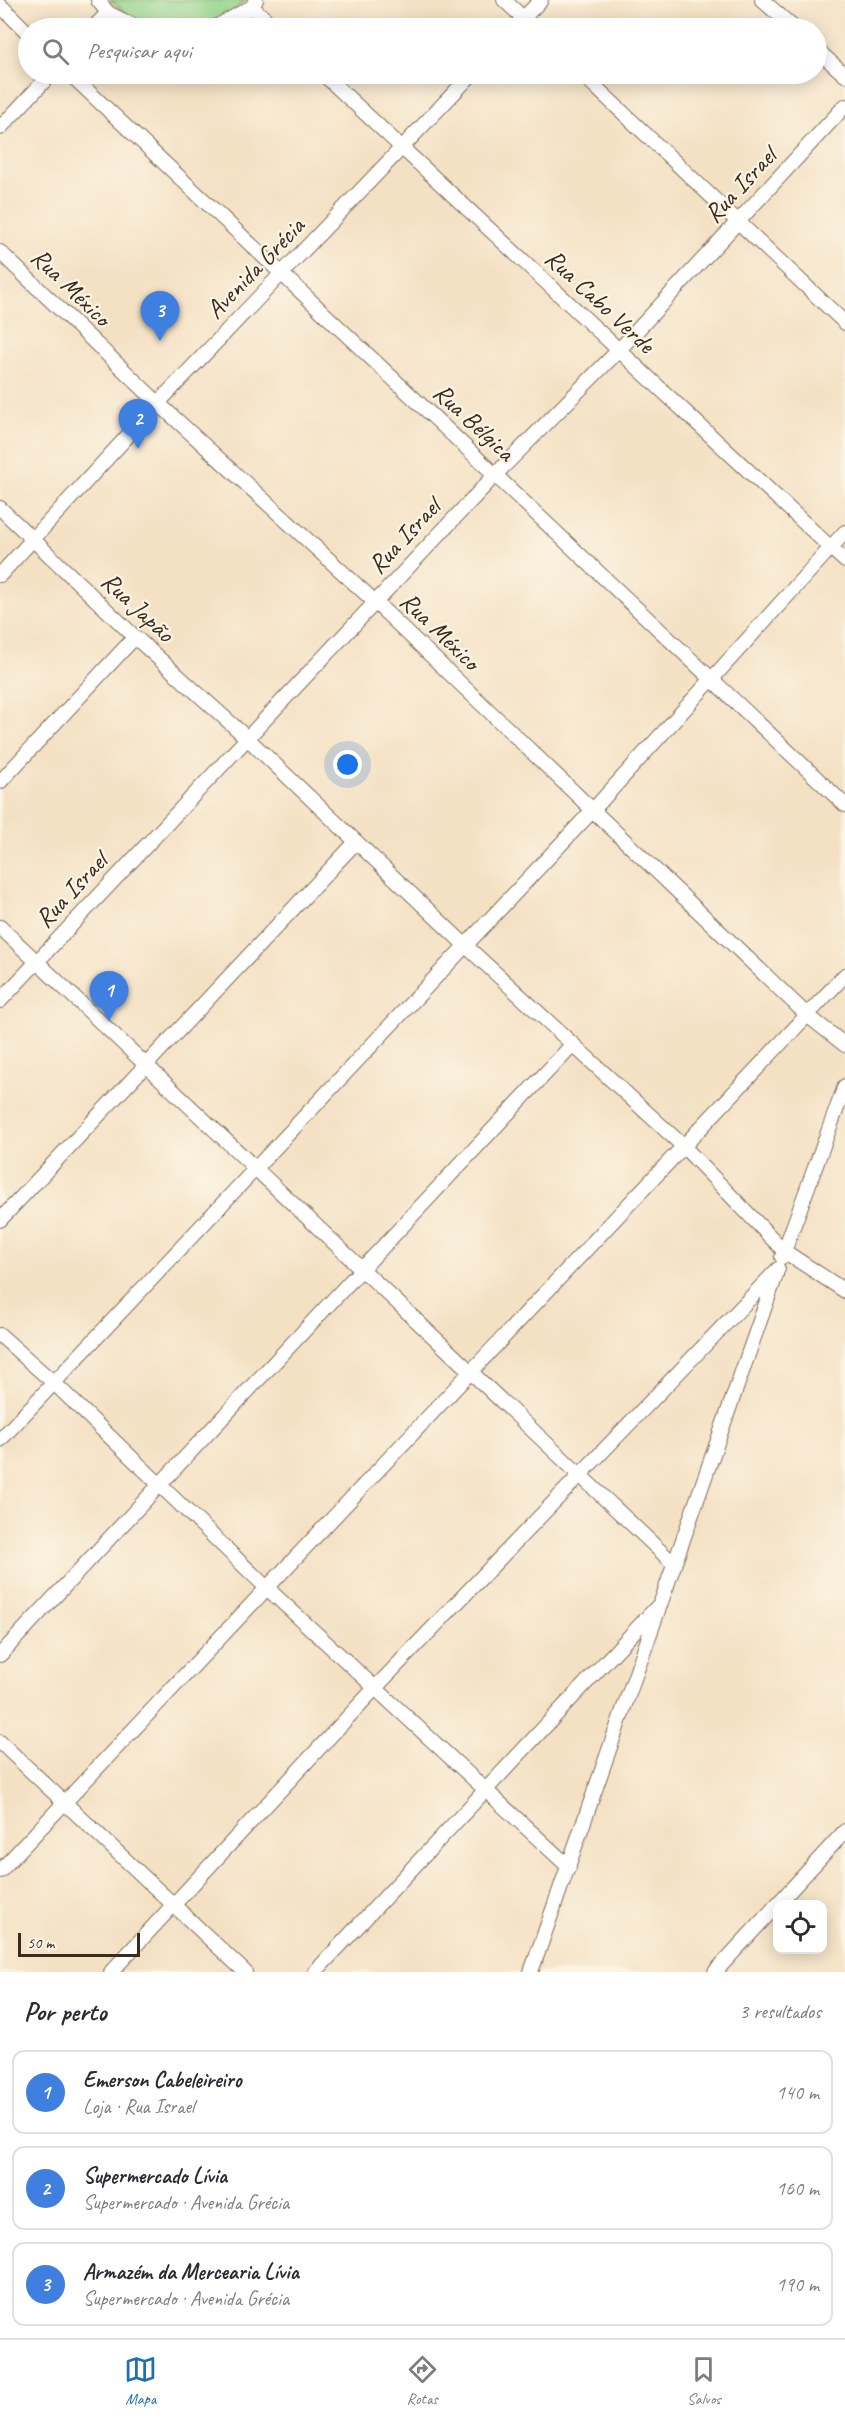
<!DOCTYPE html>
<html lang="pt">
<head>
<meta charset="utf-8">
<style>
	body { margin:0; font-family:Caveat,sans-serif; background:#f2f2f3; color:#2b2b33 }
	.controls { position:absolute; right:18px; bottom:18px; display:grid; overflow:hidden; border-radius:12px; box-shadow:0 3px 15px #0003 }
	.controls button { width:54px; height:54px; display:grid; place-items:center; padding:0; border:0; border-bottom:2px solid #e1e1e2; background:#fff; color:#2b2b33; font:30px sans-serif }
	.scale { position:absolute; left:18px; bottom:15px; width:122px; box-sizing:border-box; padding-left:6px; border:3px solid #3b2a1e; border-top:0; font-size:16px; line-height:21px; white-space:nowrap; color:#3b2a1e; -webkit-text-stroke:4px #fcf5e5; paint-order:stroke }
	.you { position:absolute; left:348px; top:765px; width:21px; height:21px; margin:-15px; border:4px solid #fff; border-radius:50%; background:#1a73e8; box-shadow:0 0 0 9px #1a73e833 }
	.badge { display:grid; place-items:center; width:39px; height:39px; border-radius:50%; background:#1f6fb2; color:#fff; font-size:20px; font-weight:700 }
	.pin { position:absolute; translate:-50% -50px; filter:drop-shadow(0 2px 3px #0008) }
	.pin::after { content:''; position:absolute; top:32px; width:21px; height:18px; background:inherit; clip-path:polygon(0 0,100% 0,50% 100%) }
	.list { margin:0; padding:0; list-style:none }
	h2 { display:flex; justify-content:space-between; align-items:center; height:78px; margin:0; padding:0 24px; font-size:26px }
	h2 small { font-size:20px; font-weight:400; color:#7c7c81 }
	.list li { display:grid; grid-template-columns:39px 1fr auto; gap:18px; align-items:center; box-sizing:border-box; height:84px; margin:0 12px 12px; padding:0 12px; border:2px solid #e1e1e2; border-radius:12px }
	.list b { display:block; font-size:22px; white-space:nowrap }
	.list p { margin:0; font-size:20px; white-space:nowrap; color:#7c7c81 }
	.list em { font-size:20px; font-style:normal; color:#7c7c81 }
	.icon { flex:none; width:33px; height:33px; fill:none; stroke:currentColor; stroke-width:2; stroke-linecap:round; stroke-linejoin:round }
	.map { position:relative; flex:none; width:845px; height:1972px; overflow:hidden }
	.search { position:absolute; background:#fff; box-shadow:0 3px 15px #0003; left:18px; right:18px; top:18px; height:66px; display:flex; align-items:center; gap:15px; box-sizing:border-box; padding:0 21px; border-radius:33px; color:#7c7c81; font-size:22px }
	.sheet { height:366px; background:#fff }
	nav { display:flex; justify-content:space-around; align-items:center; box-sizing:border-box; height:84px; border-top:2px solid #e1e1e2; background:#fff; font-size:16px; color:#7c7c81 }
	nav a { display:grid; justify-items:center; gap:3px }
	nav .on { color:#1f6fb2 }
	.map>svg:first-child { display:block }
	.green { fill:#94d68d; stroke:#688056; stroke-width:1.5 }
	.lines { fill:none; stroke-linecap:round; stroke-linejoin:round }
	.minor-casing { stroke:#7c6a58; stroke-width:16 }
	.minor { stroke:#fff; stroke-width:14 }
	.labels { text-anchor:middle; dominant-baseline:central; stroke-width:4.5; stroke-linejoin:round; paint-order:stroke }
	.street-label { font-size:26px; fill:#3b2a1e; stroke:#fcf5e5 }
</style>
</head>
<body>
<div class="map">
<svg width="845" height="1972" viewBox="0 0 845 1972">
	<rect width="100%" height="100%" fill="#fcf5e5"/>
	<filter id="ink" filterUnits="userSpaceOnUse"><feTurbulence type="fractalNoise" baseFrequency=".0167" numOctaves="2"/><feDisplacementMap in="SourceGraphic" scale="12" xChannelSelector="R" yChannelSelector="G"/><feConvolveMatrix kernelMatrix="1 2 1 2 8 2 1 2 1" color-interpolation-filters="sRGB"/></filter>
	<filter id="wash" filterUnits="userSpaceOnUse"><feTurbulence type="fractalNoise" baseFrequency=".008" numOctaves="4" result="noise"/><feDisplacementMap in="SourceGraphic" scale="24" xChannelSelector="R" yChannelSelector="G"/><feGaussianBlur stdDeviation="1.35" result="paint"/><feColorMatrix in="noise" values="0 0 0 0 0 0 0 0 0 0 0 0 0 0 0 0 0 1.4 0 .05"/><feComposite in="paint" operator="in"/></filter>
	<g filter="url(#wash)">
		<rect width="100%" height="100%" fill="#f4e1c4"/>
		<path class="green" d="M110 0H247C238 7 227 17 217 21 179 36 138 28 110 0Z"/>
	</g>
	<g filter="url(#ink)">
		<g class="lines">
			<g class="minor-casing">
				<g id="minor">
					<polyline points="98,0 108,13 138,28"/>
					<polyline points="504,0 534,28"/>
					<polyline points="762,0 794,28"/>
					<polyline points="0,5 28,33"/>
					<polyline points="252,7 275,28"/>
					<polyline points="93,28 108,13"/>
					<polyline points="214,28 252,7 256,0"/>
					<polyline points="514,28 541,0"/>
					<polyline points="816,49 845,75"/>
					<polyline points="70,74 845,805"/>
					<polyline points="323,74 845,561"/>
					<polyline points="582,74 845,323"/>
					<polyline points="0,128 51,74"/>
					<polyline points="0,252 158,403 375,602 807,1015 845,1045"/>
					<polyline points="0,508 135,637 247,738 466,946 682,1145 784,1251 845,1291"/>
					<polyline points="0,575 158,403 472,74"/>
					<polyline points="0,782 135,637"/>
					<polyline points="0,927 674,1564"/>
					<polyline points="0,1001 495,475 618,351 845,106"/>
					<polyline points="0,1220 356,842"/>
					<polyline points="782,1257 845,1086"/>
					<polyline points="0,1335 54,1383 268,1589 569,1867"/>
					<polyline points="0,1440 593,810 845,532"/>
					<polyline points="0,1655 573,1044"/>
					<polyline points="0,1742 245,1972"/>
					<polyline points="0,1871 845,975"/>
					<polyline points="111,1972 376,1687 778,1269"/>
					<polyline points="315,1972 658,1606"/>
					<polyline points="531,1972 776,1275"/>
					<polyline points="715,1972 845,1831"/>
				</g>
			</g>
			<use href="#minor" class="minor"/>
		</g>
	</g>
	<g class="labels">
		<g class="street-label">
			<text transform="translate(740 185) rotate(-47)">Rua Israel</text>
			<text transform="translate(255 268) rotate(-46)">Avenida Grécia</text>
			<text transform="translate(71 287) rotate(44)">Rua México</text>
			<text transform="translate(600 301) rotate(43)">Rua Cabo Verde</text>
			<text transform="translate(474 422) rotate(43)">Rua Bélgica</text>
			<text transform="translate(404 536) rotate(-47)">Rua Israel</text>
			<text transform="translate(138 607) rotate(43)">Rua Japão</text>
			<text transform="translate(440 631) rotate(44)">Rua México</text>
			<text transform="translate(71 890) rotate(-47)">Rua Israel</text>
		</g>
	</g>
</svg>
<div class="controls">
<button><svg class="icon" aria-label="locate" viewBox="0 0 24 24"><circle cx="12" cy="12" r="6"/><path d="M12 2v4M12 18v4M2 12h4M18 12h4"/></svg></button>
</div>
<div class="scale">50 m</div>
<div class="you"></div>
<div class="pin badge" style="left:109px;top:1021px;background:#3f7fe0">1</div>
<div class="pin badge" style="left:138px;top:449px;background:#3f7fe0">2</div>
<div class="pin badge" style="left:160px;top:341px;background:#3f7fe0">3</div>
<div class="search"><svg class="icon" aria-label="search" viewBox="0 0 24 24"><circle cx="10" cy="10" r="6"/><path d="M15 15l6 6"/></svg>Pesquisar aqui</div>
</div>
<section class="sheet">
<h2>Por perto<small>3 resultados</small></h2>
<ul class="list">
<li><span class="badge" style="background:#3f7fe0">1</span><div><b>Emerson Cabeleireiro</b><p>Loja · Rua Israel</p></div><em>140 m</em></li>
<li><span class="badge" style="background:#3f7fe0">2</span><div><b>Supermercado Lívia</b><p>Supermercado · Avenida Grécia</p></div><em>160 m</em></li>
<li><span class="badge" style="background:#3f7fe0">3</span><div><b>Armazém da Mercearia Lívia</b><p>Supermercado · Avenida Grécia</p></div><em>190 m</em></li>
</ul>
</section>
<nav>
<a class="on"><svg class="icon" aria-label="map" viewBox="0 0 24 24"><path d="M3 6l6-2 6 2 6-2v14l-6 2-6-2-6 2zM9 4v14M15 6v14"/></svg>Mapa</a>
<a><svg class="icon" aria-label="directions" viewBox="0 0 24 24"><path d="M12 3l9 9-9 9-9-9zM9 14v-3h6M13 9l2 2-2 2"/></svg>Rotas</a>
<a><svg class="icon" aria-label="saved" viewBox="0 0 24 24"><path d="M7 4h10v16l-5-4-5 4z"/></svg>Salvos</a>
</nav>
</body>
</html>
